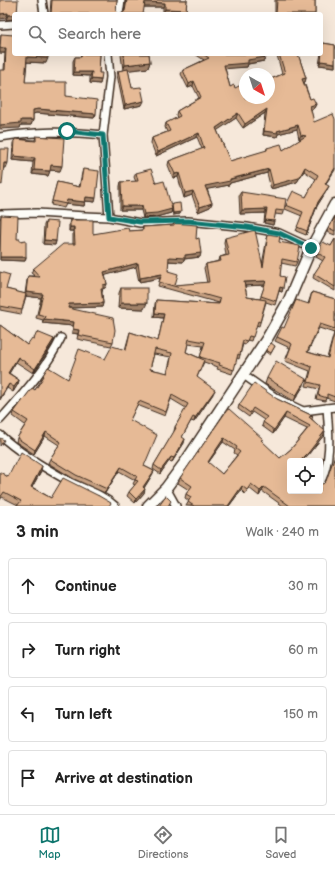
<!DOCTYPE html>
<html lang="en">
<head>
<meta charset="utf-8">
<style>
	body { margin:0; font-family:"Balsamiq Sans",sans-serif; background:#f6f6f6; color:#222 }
	.controls { position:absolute; right:12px; bottom:12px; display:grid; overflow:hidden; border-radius:4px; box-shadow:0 4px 16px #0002 }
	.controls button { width:36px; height:36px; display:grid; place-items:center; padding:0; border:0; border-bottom:1px solid #e0e0e0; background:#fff; color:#222; font:20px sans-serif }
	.compass { position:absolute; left:239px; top:68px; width:36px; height:36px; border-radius:50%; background:#fff; box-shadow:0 4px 16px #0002; rotate:141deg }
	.stop { position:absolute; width:12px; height:12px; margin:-9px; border:3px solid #0f766e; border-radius:50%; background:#fff }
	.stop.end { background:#0f766e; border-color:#fff; box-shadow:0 1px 4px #0008 }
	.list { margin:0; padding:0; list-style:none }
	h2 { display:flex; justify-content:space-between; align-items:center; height:52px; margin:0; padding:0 16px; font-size:17px }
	h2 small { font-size:13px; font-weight:400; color:#767676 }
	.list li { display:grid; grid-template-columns:26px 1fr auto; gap:12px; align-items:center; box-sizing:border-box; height:56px; margin:0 8px 8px; padding:0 8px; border:1px solid #e0e0e0; border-radius:4px }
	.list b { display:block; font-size:15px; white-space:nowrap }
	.list em { font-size:13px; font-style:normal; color:#767676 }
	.icon { flex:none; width:22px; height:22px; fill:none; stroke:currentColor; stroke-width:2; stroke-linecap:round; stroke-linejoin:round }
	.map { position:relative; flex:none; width:335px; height:506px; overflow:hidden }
	.search { position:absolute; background:#fff; box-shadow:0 4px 16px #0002; left:12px; right:12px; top:12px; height:44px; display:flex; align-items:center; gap:10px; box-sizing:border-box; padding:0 14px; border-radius:4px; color:#767676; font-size:15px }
	.sheet { height:308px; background:#fff }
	nav { display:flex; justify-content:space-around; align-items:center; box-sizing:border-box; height:56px; border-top:1px solid #e0e0e0; background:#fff; font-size:11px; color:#767676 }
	nav a { display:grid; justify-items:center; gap:2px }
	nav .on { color:#0f766e }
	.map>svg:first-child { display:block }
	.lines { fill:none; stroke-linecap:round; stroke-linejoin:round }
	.street-casing { stroke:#3b2a1e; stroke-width:10 }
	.secondary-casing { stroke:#3b2a1e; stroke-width:13 }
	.street { stroke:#fdfcf7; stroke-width:7 }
	.secondary { stroke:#fdfcf7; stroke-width:10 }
	.wall { fill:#c6a081; stroke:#3b2a1e; fill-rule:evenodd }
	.shaded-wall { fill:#a18269; stroke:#3b2a1e }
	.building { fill:#e6ba96; stroke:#3b2a1e; fill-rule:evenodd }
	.route { stroke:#0f766e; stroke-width:5 }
</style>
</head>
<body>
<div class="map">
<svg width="335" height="506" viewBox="0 0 335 506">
	<rect width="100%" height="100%" fill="#f6e8da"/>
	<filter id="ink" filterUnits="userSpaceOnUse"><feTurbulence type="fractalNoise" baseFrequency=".025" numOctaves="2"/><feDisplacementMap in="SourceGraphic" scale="8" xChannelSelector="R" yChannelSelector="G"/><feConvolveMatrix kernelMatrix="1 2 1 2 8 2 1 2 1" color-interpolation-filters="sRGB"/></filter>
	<g filter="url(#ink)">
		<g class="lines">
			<g class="street-casing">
				<g id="street">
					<polyline points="42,0 44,14"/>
					<polyline points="119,14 121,0"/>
					<polyline points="0,25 14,24"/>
					<polyline points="108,54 110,77 103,135 109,217"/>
					<path d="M0 137C38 131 65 131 103 135"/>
					<polyline points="0,214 37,213 85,216 109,217 140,223 188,221 247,227 279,233 311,248"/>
					<polyline points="242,374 278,399 303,411 335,407"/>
					<path d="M0 420C23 394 46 369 61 338"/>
					<path d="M0 435C18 452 50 471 72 483 87 490 103 495 115 506"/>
					<path d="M320 483C332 459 329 434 327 408"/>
					<polyline points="166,488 176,506"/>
				</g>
			</g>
			<g class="secondary-casing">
				<polyline id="secondary" points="148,506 166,488 186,461 268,337 289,300 311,248 335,204"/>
			</g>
			<use href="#street" class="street"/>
			<use href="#secondary" class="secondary"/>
		</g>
		<g class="wall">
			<polygon points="51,0 117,0 116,10 117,13 118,14 50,14"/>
			<polygon points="126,0 187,0 186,10 185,14 163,13 163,7 145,7 124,12"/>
			<rect x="275" y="0" width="40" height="14"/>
			<polygon points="1,34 46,63 27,62 25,82 66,96 96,114 94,118 36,113 33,114 33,120 31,125 21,125 20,128 4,70 5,53 0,53 0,37"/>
			<polygon points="323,43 335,45 335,67 319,65 322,47"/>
			<polygon points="81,54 100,54 99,73 100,84 90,83 90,76 73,75 73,61 75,57 80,57"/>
			<polygon points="122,54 149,54 150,62 148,68 128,70 132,88 142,105 124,109 117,75 118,71 123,70 121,55"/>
			<path d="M195 54H298L306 78 305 82H304L310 99 316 104 314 108 311 110 326 184 327 190 317 206 306 235 296 231 302 216 285 209 286 205 306 197 316 179 304 171 297 182 271 189 267 173 230 183 229 185 207 189 212 203 210 207 198 212 192 195 184 198 178 177 173 178 168 165 169 161 202 149 197 137 156 156 151 143 152 138 167 132 165 127 166 123 177 118 176 115 177 111 199 98 193 86 188 88 181 74 183 70 204 60ZM277 55 282 74 271 79 270 83 272 87 269 98H245L230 87 225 68 247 67 248 64 264 61 265 57ZM265 113 263 135 277 137 278 134 297 129 299 139 300 140 283 150 267 148 266 151 230 161 217 130 236 118 243 128Z"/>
			<polygon points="36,136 60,171 50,170 48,176 32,174 33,162 12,160 13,143 15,139 35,140"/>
			<polygon points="83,169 95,202 86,201 84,206 66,204 64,208 51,205 57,182 79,187 82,173"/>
			<polygon points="136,173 156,183 171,206 172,204 180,214 173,215 172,209 171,213 156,217 143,218 141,210 120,210 120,186 121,182 136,182 134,177"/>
			<polygon points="241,192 284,211 283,215 275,214 273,225 264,223 265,213 240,214 239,195"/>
			<polygon points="1,215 17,239 20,241 26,257 25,261 0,260 0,219"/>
			<polygon points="335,217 335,235 327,232 329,228"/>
			<path d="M70 220 93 234 142 230 143 227 173 225 174 223 196 239 200 257 184 259 183 262 168 261V271L175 285 207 283 204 268 206 264 219 261 220 257 226 255 224 242 225 238 262 265 267 238 268 234 279 242 297 262 295 266 281 263 280 276 283 288 282 292 279 291 275 305 266 302 259 326 256 325 251 341 247 340 245 345 243 344 240 355 239 359 237 358 232 374 217 369 218 367 204 362 197 377 213 394 194 422 191 421 182 437 184 443 172 462 169 461 160 474 153 469 154 465 174 432V431L175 427 186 408 171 399 165 416 137 405 130 420 144 466 154 471 152 475 144 488V493L135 503 127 496 129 492 135 485 133 484 135 480 119 471 105 493 74 479 48 463 50 459 59 445 45 436 34 454 16 442 17 438 25 425 13 416 14 412 35 390 42 380 41 379 43 375 68 379 105 359 125 350 130 332 158 341 163 318 154 317 155 304 156 300 219 304V303L158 286 160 278 139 282 136 267 105 275 107 284 105 288H103L102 293 103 303 102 307 68 308 113 342 111 346 77 339 78 334 72 333 73 326 42 323 43 320 36 318 41 298 26 296 21 314 0 310V272L6 289 25 294 27 280 28 276H35L31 273 33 269 73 244V231H69V224ZM265 285 260 299 247 297 245 286ZM188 344 203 346 200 358 186 352ZM154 354 171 357 167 373 150 369Z"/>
			<polygon points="46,221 56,241 55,245 43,244 44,225"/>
			<polygon points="335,239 335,291 313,278 314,274 323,261 316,257 317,253 331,246"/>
			<polygon points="121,288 144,309 118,308 119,293"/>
			<path d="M312 292 335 299V401L326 398 325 401 316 399 319 389 306 386 310 371 285 361 290 348 275 341 277 337 284 328 308 304ZM319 328 334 333 327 358 308 352Z"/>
			<polygon points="0,325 27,345 34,339 54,339 53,343 33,373 16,362 9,373 19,380 18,384 13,392 7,388"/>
			<polygon points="275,346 270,355 266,352 266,350"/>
			<polygon points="267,378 304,385 294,401 265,384"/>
			<path d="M277 399 313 416 312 419 324 435 307 456 290 461V491L335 506H283L262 491 259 496 249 488 245 494 241 490 229 506H186L189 501 185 498 186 494 189 490 178 483 180 478 227 410 280 458 291 449 307 429 284 418 273 434 262 426 264 420 252 412 249 417 238 409 239 405ZM223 442 235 450 234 453 237 455 222 474 208 463Z"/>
			<polygon points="41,471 32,487 51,498 99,496 18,505 2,497 0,500 0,472 8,477"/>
		</g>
		<g class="shaded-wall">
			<polygon points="145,2 165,3 163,7 144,7"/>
			<polygon points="165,9 186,10 185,14 163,13"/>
			<polygon points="8,13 6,18 0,19 0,14"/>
			<polygon points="8,15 14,15 14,19 6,20"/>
			<polygon points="0,48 6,48 5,53 0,53"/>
			<polygon points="264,54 277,54 277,55 265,57 264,61 248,64 247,67 222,69 224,65 248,60"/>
			<polygon points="27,57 48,58 46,63 25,62"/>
			<polygon points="321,61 335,63 335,67 319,65"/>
			<polygon points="150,62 148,68 123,71 125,65"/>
			<polygon points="74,72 92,72 90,76 73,75"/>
			<polygon points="306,78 305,82 301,83 302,79"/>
			<polygon points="91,79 101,80 100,84 90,83"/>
			<polygon points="194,81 193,86 188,88 189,84"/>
			<polygon points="144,101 142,105 124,109 125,105"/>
			<polygon points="316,104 314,108 309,111 310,106"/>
			<polygon points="38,109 96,114 94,118 36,113 31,115 33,110"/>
			<polygon points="267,109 265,113 243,128 245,124"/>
			<polygon points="238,113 236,118 215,132 216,128"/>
			<polygon points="21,120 33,120 31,125 21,125 20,128 0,129 0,125"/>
			<polygon points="298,125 297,129 278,134 277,137 263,135 264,131 277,131"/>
			<polygon points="199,133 197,137 156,156 158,152"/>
			<polygon points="301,135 306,136 305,140 299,139"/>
			<polygon points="14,156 35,158 33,162 12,160"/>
			<polygon points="4,163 8,163 6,168 2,168"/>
			<polygon points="51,165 62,166 60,171 49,170"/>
			<polygon points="305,167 304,171 297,182 271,189 273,185"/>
			<polygon points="335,168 335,170 323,188 325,184"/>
			<polygon points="269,169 267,173 230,183 229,185 204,190 205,186"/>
			<polygon points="34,170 50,171 48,176 32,174"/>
			<polygon points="179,173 178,177 173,178 175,174"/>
			<polygon points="329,186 327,190 317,206 306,235 318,202"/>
			<polygon points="193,191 192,195 184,198 185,193"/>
			<polygon points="86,197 96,198 95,202 85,201"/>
			<polygon points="67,200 85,202 84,206 65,204"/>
			<polygon points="212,203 210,207 198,212 200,207"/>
			<polygon points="122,206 142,206 141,210 120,210"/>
			<polygon points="172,209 171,213 156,217 143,218 144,214"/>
			<polygon points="267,209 265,213 240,214 242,210"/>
			<polygon points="181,212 180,214 173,215 173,213"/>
			<polygon points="265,220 274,221 273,225 264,223"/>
			<polygon points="70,227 74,227 73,231 69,231"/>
			<polygon points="44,240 56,241 55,245 43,244"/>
			<polygon points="201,253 200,257 184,259 183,262 167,261 169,257"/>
			<polygon points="0,257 26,257 25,261 0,260"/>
			<polygon points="138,263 136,267 103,276 104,272"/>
			<polygon points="162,274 160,278 139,282 140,278"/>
			<polygon points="266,281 265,285 242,286 244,282"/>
			<polygon points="107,284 105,288 101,289 103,285"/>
			<polygon points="280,287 283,288 282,292 279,291"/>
			<polygon points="26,292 43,294 41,298 25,296"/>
			<polygon points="103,303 102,307 67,308 69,304"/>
			<polygon points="121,303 147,303 144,309 118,308"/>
			<polygon points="155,313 164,314 163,318 154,317"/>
			<polygon points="44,319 74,322 73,326 42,323"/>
			<polygon points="73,329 79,330 78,334 72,333"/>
			<polygon points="54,339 53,343 33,373 35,369"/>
			<polygon points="18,357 16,362 7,377 8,373"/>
			<polygon points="306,379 304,385 294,401 296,396"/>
			<polygon points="19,380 18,384 13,392 14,387"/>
			<polygon points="9,384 7,388 0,400 0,398"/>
			<polygon points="215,390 213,394 194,422 195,418"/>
			<polygon points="286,413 284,418 273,434 274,430"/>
			<polygon points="325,431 324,435 307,456 302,461 300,461"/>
			<polygon points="46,432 45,436 34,454 35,450"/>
			<polygon points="224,438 223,442 206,466 208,462"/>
			<polygon points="185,439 184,443 172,462 174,458"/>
			<polygon points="171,457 169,461 160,474 161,470"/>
			<polygon points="42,466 41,471 30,491 31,487"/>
			<polygon points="121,467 119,471 105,493 107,489"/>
			<polygon points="154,471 152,475 142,491 143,487"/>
			<polygon points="242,486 241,490 229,506 228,506"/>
			<polygon points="264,487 262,491 259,496 260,491"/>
			<polygon points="145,489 144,493 135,503 136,499"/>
		</g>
		<g class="building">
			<polygon points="0,0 18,0 17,14 8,15 8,13 0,14"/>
			<polygon points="52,0 117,0 116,10 117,13 118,14 51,14"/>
			<polygon points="127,0 187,0 186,10 165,9 165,3 145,2 143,14 121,14 125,11"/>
			<polygon points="277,0 315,0 315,14 276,14"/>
			<polygon points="1,34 14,35 14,54 48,54 48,58 27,57 25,82 66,82 66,96 97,100 96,114 38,109 33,110 33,120 21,120 21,123 0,125 0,70 5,70 6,48 0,48"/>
			<polygon points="323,43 335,45 335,63 321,61"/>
			<polygon points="82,54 100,54 99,73 102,73 101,80 91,79 92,72 74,72 75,57 81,57"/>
			<polygon points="124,54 149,54 150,62 125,65"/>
			<path d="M203 54H265V57L248 60V63L224 65 230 87 234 85 235 88 245 83V98H269V89L274 85 271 79 285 73 279 54H298L306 78 302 79 310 99 313 98 316 104 310 106 314 122 333 114 335 119V168L325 184 329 186 318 202 307 231 297 227 303 212 286 205 293 191 306 197 318 175 305 167 299 178 273 185 269 169 230 179V181L205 186 212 203 200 207 193 191 185 193 179 173 175 174 169 161 204 148 199 133 158 152 152 138 170 131 166 123 180 116 177 111 201 97 194 81 189 84 183 70 209 58ZM267 109 264 131 278 133 277 131 298 125 301 135 306 136 283 150 281 144 267 148V150L230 161 216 128 238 113 245 124Z"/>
			<polygon points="128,69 132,88 141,87 144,101 125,105 118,71"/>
			<polygon points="36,136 64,138 62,166 51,165 50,171 34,170 35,158 14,156 15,139 36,141"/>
			<polygon points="0,149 9,149 8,163 4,163 2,185 0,184"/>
			<polygon points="83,169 99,171 96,198 86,197 85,202 67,200 66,204 52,201 57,182 80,187"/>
			<polygon points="151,169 156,183 164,181 172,209 157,213 144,214 142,206 122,206 121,182 138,181 136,173"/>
			<polygon points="241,192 286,199 284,211 276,210 274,221 265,220 267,209 242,210"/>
			<polygon points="180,203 181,212 173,213 172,204"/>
			<polygon points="1,215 18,216 17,239 20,239 20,241 26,240 26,257 0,257"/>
			<polygon points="335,217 335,231 329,228"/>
			<path d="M70 220H93V234L128 228 129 231 143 230V227L174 225V223L197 225 196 239 199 238 201 253 185 255V258L169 257 168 271 178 274 175 285 209 282 206 264 221 261 220 257 229 255 225 238 255 230 263 267 268 234 280 236 279 242 300 246 297 262 282 259 280 276 285 277 283 288 280 287 276 301 261 296 266 281 244 282 247 297 266 300 260 322 258 321 253 337 249 336 247 341 243 340 240 355 238 354 234 370 219 365 220 363 200 357 205 342 189 339 186 352 204 360 197 377 215 390 195 418 193 417 182 437 185 439 174 458 171 457 161 470 154 465 176 428 175 427 188 404 172 395 166 412 139 401 130 420 157 435 144 466 154 471 143 487 145 489 136 499 129 492 138 481 135 480 137 476 121 467 107 489 76 475 50 459 61 442 46 432 35 450 17 438 28 421 14 412 32 388 35 390 44 376 43 375 48 367 68 379 79 349 105 359 112 346 126 350 130 332 158 341 164 314 155 313 156 300 219 304 220 299 159 282 162 274 140 278 138 263 104 272 107 284 103 285V289H101L103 303 69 304 68 308 113 318 115 330 113 342 78 335 79 330 73 329 74 322 44 319 45 316 38 314 43 294 26 292 28 276 40 277 33 269 63 244H75L74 227H70ZM155 349 172 353 168 373 150 369Z"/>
			<polygon points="46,221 58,222 56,241 44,240"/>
			<polygon points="335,239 335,287 314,274 325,257 317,253 323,242 331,246"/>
			<polygon points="0,272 10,275 6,289 26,294 22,310 0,306"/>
			<rect x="121" y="288" width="26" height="15"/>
			<polygon points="312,292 335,299 335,329 320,324 307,352 328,358 335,330 335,397 327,394 327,398 318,395 320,385 308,382 312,367 287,357 292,344 277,337 282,327 284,328 296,300 309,304"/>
			<polygon points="0,325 27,345 32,338 34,339 37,332 54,339 35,369 18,357 8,373 19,380 14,387 9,384 0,398"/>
			<polygon points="271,343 275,346 271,353 266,350"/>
			<polygon points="276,361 306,379 296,396 267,378"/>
			<path d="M254 383 277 399 313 416 309 417 325 431 309 452 300 461H290V471L289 472H290V491H320V483L323 484 326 481 335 455V506H290L264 487 260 491 251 484 247 490 242 486 228 506H194L188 502 191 497 186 494 192 486 180 478 227 410 229 409 263 439 261 440 280 458 291 449 310 426 286 413 274 430 263 422 267 417 253 408 250 413 239 405ZM224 438 237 447 236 449 240 452 222 474 208 462Z"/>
			<polygon points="0,438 4,440 0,446"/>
			<polygon points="21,452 42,466 31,487 51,498 63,478 99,496 111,503 109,506 17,506 21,501 4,492 0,498 0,472 8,477"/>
			<polygon points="166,496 171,501 168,506 159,506"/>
		</g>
	</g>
	<g class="lines" filter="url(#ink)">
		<polyline class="route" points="67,131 103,135 109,217 140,222 188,221 247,227 279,233 311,248"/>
	</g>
</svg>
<div class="controls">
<button><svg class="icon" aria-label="locate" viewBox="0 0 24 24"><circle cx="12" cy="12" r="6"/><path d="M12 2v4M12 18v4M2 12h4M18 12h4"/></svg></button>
</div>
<svg class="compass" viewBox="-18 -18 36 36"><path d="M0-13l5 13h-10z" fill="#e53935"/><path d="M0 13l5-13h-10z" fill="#767676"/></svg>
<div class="stop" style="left:67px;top:131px"></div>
<div class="stop end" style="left:311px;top:248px"></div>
<div class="search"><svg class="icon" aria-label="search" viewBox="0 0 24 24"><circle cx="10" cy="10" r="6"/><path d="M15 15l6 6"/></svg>Search here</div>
</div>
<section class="sheet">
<h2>3 min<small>Walk · 240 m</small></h2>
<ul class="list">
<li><svg class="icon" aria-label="ahead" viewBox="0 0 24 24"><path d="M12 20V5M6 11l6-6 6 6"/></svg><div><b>Continue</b></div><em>30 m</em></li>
<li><svg class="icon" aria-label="right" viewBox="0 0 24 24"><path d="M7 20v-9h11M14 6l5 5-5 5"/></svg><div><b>Turn right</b></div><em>60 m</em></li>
<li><svg class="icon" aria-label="left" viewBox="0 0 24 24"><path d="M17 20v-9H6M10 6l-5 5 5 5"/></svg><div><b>Turn left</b></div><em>150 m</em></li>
<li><svg class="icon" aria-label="arrive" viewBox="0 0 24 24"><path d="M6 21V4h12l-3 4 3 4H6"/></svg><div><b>Arrive at destination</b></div></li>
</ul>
</section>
<nav>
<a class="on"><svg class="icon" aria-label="map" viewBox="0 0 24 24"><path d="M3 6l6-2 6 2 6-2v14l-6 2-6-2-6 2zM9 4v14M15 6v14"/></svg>Map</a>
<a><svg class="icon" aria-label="directions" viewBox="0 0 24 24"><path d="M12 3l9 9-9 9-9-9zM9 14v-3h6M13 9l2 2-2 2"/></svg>Directions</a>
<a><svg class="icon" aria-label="saved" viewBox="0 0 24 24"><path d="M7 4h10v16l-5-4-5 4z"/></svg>Saved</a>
</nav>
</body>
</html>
